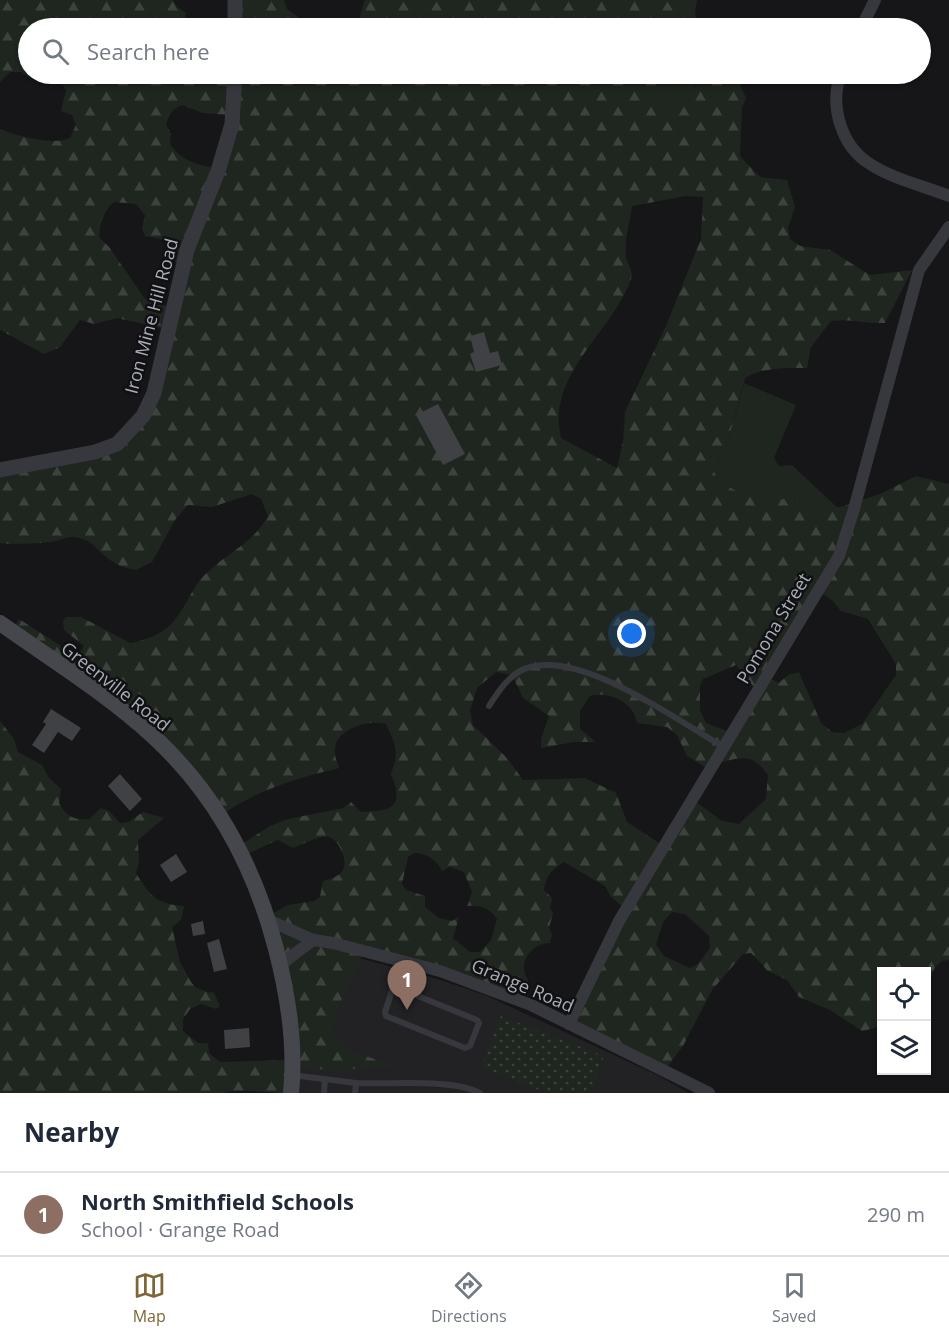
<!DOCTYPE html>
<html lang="en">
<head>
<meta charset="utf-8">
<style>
	body { margin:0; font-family:"Open Sans",sans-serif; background:#f2f2f3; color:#1f2937 }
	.controls { position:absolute; right:18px; bottom:18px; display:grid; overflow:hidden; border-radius:0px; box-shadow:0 2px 4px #0004 }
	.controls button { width:54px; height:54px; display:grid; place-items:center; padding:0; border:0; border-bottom:2px solid #e0e1e3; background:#fff; color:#1f2937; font:30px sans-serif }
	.you { position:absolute; left:632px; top:634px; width:21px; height:21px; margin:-15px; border:4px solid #fff; border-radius:50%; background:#1a73e8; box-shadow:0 0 0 9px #1a73e833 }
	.badge { display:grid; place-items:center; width:39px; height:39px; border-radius:50%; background:#7e6636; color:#fff; font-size:20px; font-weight:700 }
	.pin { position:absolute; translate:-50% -50px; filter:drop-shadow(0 2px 3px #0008) }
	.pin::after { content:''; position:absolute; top:32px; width:21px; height:18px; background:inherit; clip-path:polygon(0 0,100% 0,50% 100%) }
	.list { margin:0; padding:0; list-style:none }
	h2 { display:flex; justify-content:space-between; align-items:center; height:78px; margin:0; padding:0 24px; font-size:26px }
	h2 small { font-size:20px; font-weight:400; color:#747a83 }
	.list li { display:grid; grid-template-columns:39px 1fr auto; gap:18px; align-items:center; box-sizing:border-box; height:84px; padding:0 24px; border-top:2px solid #e0e1e3 }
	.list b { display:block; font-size:22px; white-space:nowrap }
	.list p { margin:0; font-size:20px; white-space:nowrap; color:#747a83 }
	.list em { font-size:20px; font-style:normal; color:#747a83 }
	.icon { flex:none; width:33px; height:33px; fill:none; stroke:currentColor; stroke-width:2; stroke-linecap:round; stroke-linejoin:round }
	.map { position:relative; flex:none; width:949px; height:1093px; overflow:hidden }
	.search { position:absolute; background:#fff; box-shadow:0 2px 4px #0004; left:18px; right:18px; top:18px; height:66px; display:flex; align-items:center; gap:15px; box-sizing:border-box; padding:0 21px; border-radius:33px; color:#747a83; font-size:22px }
	.sheet { height:162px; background:#fff }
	nav { display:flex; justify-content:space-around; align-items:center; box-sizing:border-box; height:84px; border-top:2px solid #e0e1e3; background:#fff; font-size:16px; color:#747a83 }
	nav a { display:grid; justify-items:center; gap:3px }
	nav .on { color:#7e6636 }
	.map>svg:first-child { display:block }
	.built { fill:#222225 }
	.grass { fill:#1e261f }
	.forest { fill:url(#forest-firs); fill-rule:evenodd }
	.park { fill:url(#park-dots) }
	.building { fill:#404145 }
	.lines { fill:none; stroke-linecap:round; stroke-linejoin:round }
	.service { stroke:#37383d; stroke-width:6 }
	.minor { stroke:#37383d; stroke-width:12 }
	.tertiary { stroke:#37383d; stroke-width:15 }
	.secondary { stroke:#45474d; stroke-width:16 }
	.labels { text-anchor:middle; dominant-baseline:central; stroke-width:5; stroke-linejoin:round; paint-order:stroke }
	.street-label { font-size:18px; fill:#a8adb8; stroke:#111113 }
</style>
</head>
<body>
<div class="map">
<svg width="949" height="1093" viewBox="0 0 949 1093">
	<defs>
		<pattern id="forest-firs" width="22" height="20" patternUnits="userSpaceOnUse" patternTransform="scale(1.5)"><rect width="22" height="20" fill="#1e261f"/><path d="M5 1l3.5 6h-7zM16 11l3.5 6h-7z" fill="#3c433d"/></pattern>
		<pattern id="park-dots" width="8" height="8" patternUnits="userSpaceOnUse" patternTransform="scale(1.5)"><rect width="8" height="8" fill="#1e261f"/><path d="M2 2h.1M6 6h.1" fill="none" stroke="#3c433d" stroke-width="1.8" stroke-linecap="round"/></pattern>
	</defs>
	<rect width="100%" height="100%" fill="#161618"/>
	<polygon class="built" points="317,947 434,978 485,995 657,1075 689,1093 298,1093 299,1042"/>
	<g class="grass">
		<path d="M670 74H708L696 82 691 100 673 110 664 106C660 94 661 84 670 74Z"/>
		<path d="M744 383 796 405 774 458 779 466 792 465 838 508 813 513 794 503 795 496C788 498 778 502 771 501 751 500 720 488 713 470L728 441Z"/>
	</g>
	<g class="forest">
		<polygon points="0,0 173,0 177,7 186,13 184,28 28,28 28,74 38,74 30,78 21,72 10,72 0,82"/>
		<polygon points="236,0 284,0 287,9 313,28 235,28"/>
		<polygon points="365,0 697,0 695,10 697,28 356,28"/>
		<path d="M40 74H670C661 84 660 94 664 106L673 110 690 100C699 71 707 74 735 74L746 98 742 108 740 156 760 177 787 180 795 207 788 228 790 239 800 246 830 250 870 275 912 270 885 323C866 324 849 318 831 321L811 347 807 368C786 368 763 367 745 378L728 441 713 470C721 490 774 512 792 494L795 496 794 503 813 513 844 506 880 494 916 476 949 484V960L942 961 935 967 927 987 926 972H882L881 1022 875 1028 862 1031 830 1010 799 997 787 980 768 971 751 953 743 954 712 990 683 1046 665 1070 571 1024 624 908 611 897 605 886 564 862C553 869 545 876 544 890L552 898 550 908 553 913 549 928 552 935 550 943C532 942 516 964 528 980L518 998 363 951C355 980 335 1002 332 1031L346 1049 394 1066 341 1070 291 1068 289 1093C273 1093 233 1088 223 1093H0V721L14 739 18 752 42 765 49 778 61 789 59 803C66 817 74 820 89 819L101 808 109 811 120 823 129 822 143 812 164 818 138 840 139 862 136 873C150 896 156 904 184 906L181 920 172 927 180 962 191 982 195 987 210 993 213 991 220 1006 216 1009 201 1004 190 1009 183 1019V1031L198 1043H208L209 1053 220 1062 289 1060 268 916 288 905 314 901 320 897 323 881C330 879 339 877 343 870 348 860 339 840 329 837 319 835 302 845 293 848L278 840 247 854 239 846 270 826 288 819 343 808 351 802 361 812C394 811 404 807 391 773 400 753 395 743 386 724 370 719 336 728 335 749 334 755 337 762 339 768 298 778 256 790 222 815L183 768 12 630 19 619 78 657 84 646 64 630 63 621 66 617H81L130 643C141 641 152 638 161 632 181 620 187 597 200 580 221 555 253 545 268 516L261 499 252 494 212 507 188 505 175 520 152 562 136 570C126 568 118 566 110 560 97 551 94 540 75 537 68 536 59 541 52 542 37 543 15 545 0 543V469L102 448 143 414 166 329 117 318 94 324 80 320 60 347 44 354 0 330V129C16 136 54 146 70 138L76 125 72 115 61 111 66 90C60 78 52 76 40 74ZM182 105 203 113 231 115 215 168C195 164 182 161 170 144L171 134 166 125C169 115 172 109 182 105ZM686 196 703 197 701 239 666 326 625 412 623 441 617 468 561 438C546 374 612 333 631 279 634 271 628 265 626 257 624 242 630 221 632 206ZM114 202 136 204 145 215 142 229 145 236 165 240 172 260 181 264 170 307 145 299 109 247 99 237C100 225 103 210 114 202ZM816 590 832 600 841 611 868 619 896 664V675L862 724 844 733 832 732 821 723 799 672 788 675 779 683 763 675ZM736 665 757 691 727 731 706 723 700 710V685L703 679ZM496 672 512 675 523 698 549 716 541 739V748L574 742H596L580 729V711L590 696C609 691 634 702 637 723L667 727 677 735 687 756 709 769 712 765C737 759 751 750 768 775L766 799 739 824 722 821 692 799 662 845 627 822 616 793 585 778 523 780 507 758 473 725 470 710 477 688ZM414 853C427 853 436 859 442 871L450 867 464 872 472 892 467 906C480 905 490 908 497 919L491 940 480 952H470L453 938 459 917 452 921 439 918 425 907V896L406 890 402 884 408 857ZM672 912 685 914 709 936 710 948 698 964 690 968 664 956 656 945 663 922Z"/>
	</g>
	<polygon class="park" points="501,1016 604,1056 590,1093 547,1093 481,1067"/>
	<g class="building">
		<polygon points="484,332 490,353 498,351 502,365 476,372 470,354 474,352 470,336"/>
		<polygon points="438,404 465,454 443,465 416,415"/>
		<polygon points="51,709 81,728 72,741 58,732 44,753 32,745 46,724 43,722"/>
		<polygon points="120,774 142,799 130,811 108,786"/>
		<polygon points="176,854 187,872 171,882 160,865"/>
		<polygon points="203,921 205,934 193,936 191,924"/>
		<polygon points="219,939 227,969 214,972 207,943"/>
		<polygon points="249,1028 250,1047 225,1049 224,1030"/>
	</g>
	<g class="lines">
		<g class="service">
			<path d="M489 706C498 692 510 673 527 668 581 650 675 719 722 746"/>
			<polyline points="393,986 477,1020 479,1023 470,1046 465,1048 386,1016 385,1012 402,961"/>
			<polyline points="292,1075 356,1083 355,1093"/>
			<path d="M356 1083C388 1085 453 1078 480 1093"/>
			<polyline points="324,1093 325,1079"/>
		</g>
		<g class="minor">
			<polyline points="861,28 875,0"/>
			<path d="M841 74C829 105 841 146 870 164 893 179 924 186 949 196"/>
			<polyline points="268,920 313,940 333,943 440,971 531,1005 709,1093"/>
			<polyline points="280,965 313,940"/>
			<polyline points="569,1024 619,921 839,556 854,509 919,270 949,227"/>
		</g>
		<g class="tertiary">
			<polyline points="235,0 235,28"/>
			<polyline points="0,470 95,452 117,444 143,416 154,393 187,250 218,171 232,124 235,74"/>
		</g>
		<path class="secondary" d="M0 623C51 659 107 694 153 736 216 794 255 868 276 949 288 995 296 1045 291 1093"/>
	</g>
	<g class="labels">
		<g class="street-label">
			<text transform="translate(151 316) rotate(-75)">Iron Mine Hill Road</text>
			<text transform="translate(773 628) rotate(-59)">Pomona Street</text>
			<text transform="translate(116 686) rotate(38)">Greenville Road</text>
			<text transform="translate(523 985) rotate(23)">Grange Road</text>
		</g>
	</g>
</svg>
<div class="controls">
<button><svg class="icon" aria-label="locate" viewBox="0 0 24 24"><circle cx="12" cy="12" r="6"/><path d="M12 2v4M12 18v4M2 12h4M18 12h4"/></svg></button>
<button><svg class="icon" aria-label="layers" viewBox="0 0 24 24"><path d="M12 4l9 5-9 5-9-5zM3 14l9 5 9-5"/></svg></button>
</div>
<div class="you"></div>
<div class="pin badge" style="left:407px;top:1010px;background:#8d6e63">1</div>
<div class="search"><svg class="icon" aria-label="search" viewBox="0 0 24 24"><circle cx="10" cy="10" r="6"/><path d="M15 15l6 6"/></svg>Search here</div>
</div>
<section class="sheet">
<h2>Nearby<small></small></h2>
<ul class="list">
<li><span class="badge" style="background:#8d6e63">1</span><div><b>North Smithfield Schools</b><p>School · Grange Road</p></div><em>290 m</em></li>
</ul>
</section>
<nav>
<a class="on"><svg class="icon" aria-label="map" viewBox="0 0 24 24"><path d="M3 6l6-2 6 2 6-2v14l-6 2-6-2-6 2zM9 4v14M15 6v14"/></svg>Map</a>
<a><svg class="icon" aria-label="directions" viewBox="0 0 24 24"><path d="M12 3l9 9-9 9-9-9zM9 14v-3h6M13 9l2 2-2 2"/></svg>Directions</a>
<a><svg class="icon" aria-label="saved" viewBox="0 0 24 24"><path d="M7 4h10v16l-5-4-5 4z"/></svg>Saved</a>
</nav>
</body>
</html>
